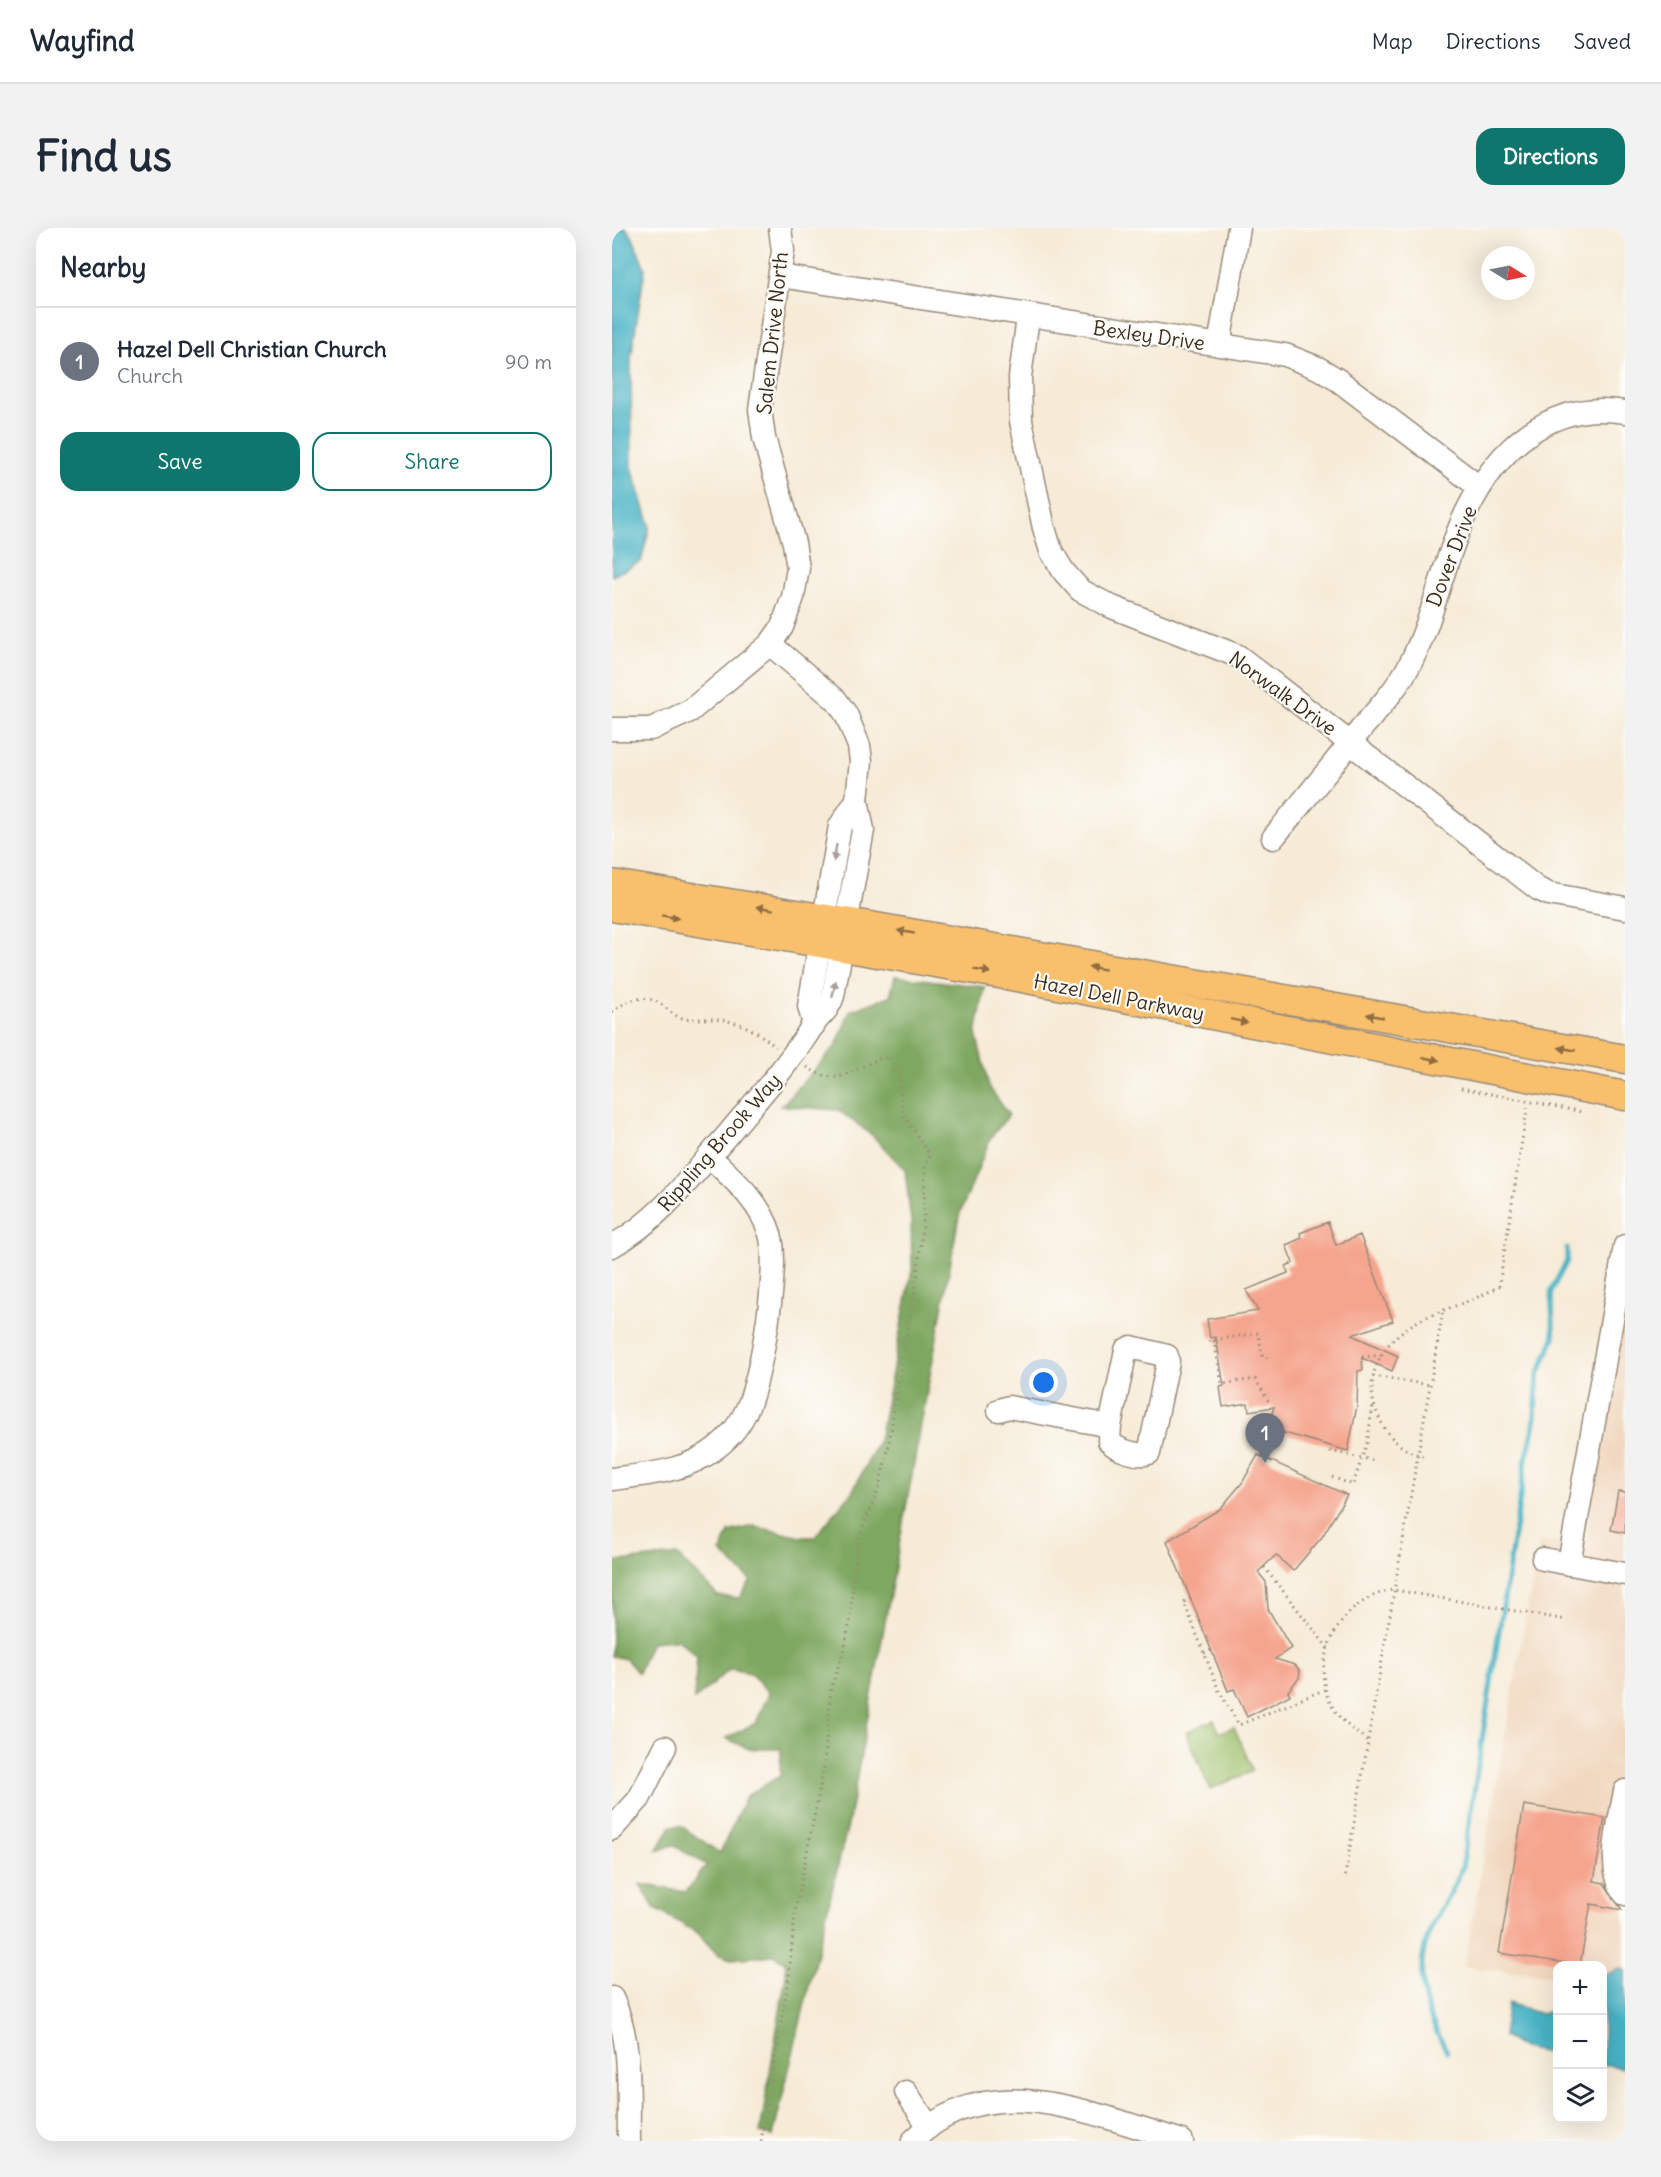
<!DOCTYPE html>
<html lang="en">
<head>
<meta charset="utf-8">
<style>
	body { margin:0; font-family:Delius,sans-serif; background:#f2f2f3; color:#1f2937 }
	.controls { position:absolute; right:18px; bottom:18px; display:grid; overflow:hidden; border-radius:12px; box-shadow:0 6px 24px #0002 }
	.controls button { width:54px; height:54px; display:grid; place-items:center; padding:0; border:0; border-bottom:2px solid #e0e1e3; background:#fff; color:#1f2937; font:30px sans-serif }
	.compass { position:absolute; left:869px; top:18px; width:54px; height:54px; border-radius:50%; background:#fff; box-shadow:0 6px 24px #0002; rotate:100deg }
	.you { position:absolute; left:432px; top:1155px; width:21px; height:21px; margin:-15px; border:4px solid #fff; border-radius:50%; background:#1a73e8; box-shadow:0 0 0 9px #1a73e833 }
	.badge { display:grid; place-items:center; width:39px; height:39px; border-radius:50%; background:#0f766e; color:#fff; font-size:20px; font-weight:700 }
	.pin { position:absolute; translate:-50% -50px; filter:drop-shadow(0 2px 3px #0008) }
	.pin::after { content:''; position:absolute; top:32px; width:21px; height:18px; background:inherit; clip-path:polygon(0 0,100% 0,50% 100%) }
	.list { margin:0; padding:0; list-style:none }
	h2 { display:flex; justify-content:space-between; align-items:center; height:78px; margin:0; padding:0 24px; font-size:26px }
	h2 small { font-size:20px; font-weight:400; color:#747a83 }
	.list li { display:grid; grid-template-columns:39px 1fr auto; gap:18px; align-items:center; box-sizing:border-box; height:108px; padding:0 24px; border-top:2px solid #e0e1e3 }
	.list b { display:block; font-size:22px; white-space:nowrap }
	.list p { margin:0; font-size:20px; white-space:nowrap; color:#747a83 }
	.list em { font-size:20px; font-style:normal; color:#747a83 }
	.actions { display:flex; gap:12px; padding:18px 24px }
	.actions a { flex:1; padding:14px 0; border:2px solid #0f766e; border-radius:18px; text-align:center; font-size:21px; color:#0f766e }
	.actions .main { background:#0f766e; color:#fff }
	.icon { flex:none; width:33px; height:33px; fill:none; stroke:currentColor; stroke-width:2; stroke-linecap:round; stroke-linejoin:round }
	.map { position:relative; flex:none; width:1013px; height:1913px; overflow:hidden; border-radius:18px }
	header { display:flex; align-items:center; gap:36px; box-sizing:border-box; height:84px; padding:0 30px; background:#fff; border-bottom:2px solid #e0e1e3 }
	header strong { font-size:28px }
	nav { display:flex; gap:33px; margin-inline-start:auto; font-size:21px }
	.intro { display:flex; align-items:center; justify-content:space-between; box-sizing:border-box; height:144px; padding:0 36px }
	h1 { margin:0; font-size:42px }
	.button { padding:15px 27px; border-radius:18px; background:#0f766e; color:#fff; font-size:21px; font-weight:700 }
	main { display:flex; gap:36px; padding:0 36px }
	aside { flex:1; background:#fff; border-radius:18px; box-shadow:0 6px 24px #0002 }
	.map>svg:first-child { display:block }
	.built { fill:#f0d6bc }
	.green { fill:#9dc16c; stroke:#6c7645; stroke-width:1.5 }
	.forest { fill:#7ea760; stroke:#5c683f; stroke-width:1.5 }
	.water { fill:#47b2c5; stroke:#416e72; stroke-width:1.5 }
	.lines { fill:none; stroke-linecap:round; stroke-linejoin:round }
	.stream { stroke:#47b2c5; stroke-width:5 }
	.building { fill:#f5a48d }
	.minor-casing { stroke:#988a7a; stroke-width:25 }
	.major-casing { stroke:#988a7a; stroke-width:31 }
	.path { stroke:#988a7a; stroke-width:3; stroke-dasharray:1.5 4.5; stroke-linecap:butt }
	.minor { stroke:#fff; stroke-width:22 }
	.major { stroke:#f8bf6c; stroke-width:28 }
	.oneway { fill:#a79f9a }
	.oneway2 { fill:#906d41 }
	.labels { text-anchor:middle; dominant-baseline:central; stroke-width:4.5; stroke-linejoin:round; paint-order:stroke }
	.street-label { font-size:20px; fill:#3b2a1e; stroke:#fdfcf7 }
</style>
</head>
<body>
<header>
<strong>Wayfind</strong>
<nav><a>Map</a><a>Directions</a><a>Saved</a></nav>
</header>
<div class="intro"><h1>Find us</h1><a class="button">Directions</a></div>
<main>
<aside>
<h2>Nearby<small></small></h2>
<ul class="list">
<li><span class="badge" style="background:#6b7280">1</span><div><b>Hazel Dell Christian Church</b><p>Church</p></div><em>90 m</em></li>
</ul>
<div class="actions"><a class="main">Save</a><a>Share</a></div>
</aside>
<div class="map">
<svg width="1013" height="1913" viewBox="0 0 1013 1913">
	<rect width="100%" height="100%" fill="#fdfcf7"/>
	<filter id="ink" filterUnits="userSpaceOnUse"><feTurbulence type="fractalNoise" baseFrequency=".0167" numOctaves="2"/><feDisplacementMap in="SourceGraphic" scale="12" xChannelSelector="R" yChannelSelector="G"/><feConvolveMatrix kernelMatrix="1 2 1 2 8 2 1 2 1" color-interpolation-filters="sRGB"/></filter>
	<filter id="wash" filterUnits="userSpaceOnUse"><feTurbulence type="fractalNoise" baseFrequency=".008" numOctaves="4" result="noise"/><feDisplacementMap in="SourceGraphic" scale="24" xChannelSelector="R" yChannelSelector="G"/><feGaussianBlur stdDeviation="1.35" result="paint"/><feColorMatrix in="noise" values="0 0 0 0 0 0 0 0 0 0 0 0 0 0 0 0 0 1.4 0 .05"/><feComposite in="paint" operator="in"/></filter>
	<g filter="url(#wash)">
		<rect width="100%" height="100%" fill="#f6ebd7"/>
		<polygon class="built" points="1013,1083 1013,1754 991,1752 990,1738 945,1738 945,1748 852,1739 927,1315 973,1313"/>
		<polygon class="green" points="602,1492 607,1505 622,1499 641,1543 598,1561 574,1504"/>
		<polygon class="forest" points="283,748 373,759 364,806 377,859 397,887 379,909 347,988 237,1592 161,1908 148,1905 174,1746 173,1734 162,1727 119,1731 105,1726 86,1705 43,1681 28,1656 74,1664 95,1637 61,1617 45,1623 59,1598 69,1598 108,1625 134,1568 168,1548 169,1521 137,1521 114,1510 144,1495 157,1465 138,1445 118,1441 82,1472 85,1428 66,1412 39,1414 26,1445 14,1431 0,1428 0,1334 65,1327 106,1368 127,1370 139,1353 109,1324 117,1304 141,1298 189,1309 203,1309 240,1264 267,1212 300,1042 299,993 293,942 261,908 226,882 169,878 224,818 238,783 278,768"/>
		<g class="water">
			<polygon points="0,0 14,0 21,10 33,40 19,130 20,239 38,298 29,334 0,348"/>
			<polygon points="1008,1741 1013,1742 1013,1840 991,1836 991,1748"/>
			<polygon points="896,1775 929,1786 945,1780 945,1827 911,1820 891,1808"/>
		</g>
		<g class="lines">
			<path class="stream" d="M835 1823C812 1785 800 1741 820 1698 830 1678 842 1661 850 1640L914 1231 922 1200 926 1147 942 1110 939 1063 955 1033V1021"/>
		</g>
		<g id="blocks">
			<g class="building">
				<polygon points="716,994 724,1017 748,1007 781,1093 740,1107 786,1128 780,1143 750,1130 751,1142 746,1143 745,1178 736,1223 655,1200 662,1179 637,1183 636,1175 611,1179 608,1159 612,1158 604,1109 598,1110 595,1091 646,1083 634,1062 676,1045 674,1038 681,1035 674,1017 690,1010 688,1005"/>
				<polygon points="646,1227 735,1267 710,1309 681,1343 664,1327 646,1344 654,1354 656,1381 679,1420 663,1431 683,1437 688,1443 687,1450 676,1463 678,1467 635,1489 622,1461 616,1463 555,1313 608,1281 630,1255"/>
				<polygon points="1006,1263 1013,1264 1013,1305 999,1302"/>
				<polygon points="912,1577 993,1590 982,1653 992,1655 1010,1682 979,1676 968,1737 887,1725"/>
			</g>
		</g>
	</g>
	<g filter="url(#ink)">
		<use href="#blocks" fill-opacity="0" stroke="#988a7a" stroke-width="1.5"/>
		<g class="lines">
			<g class="minor-casing">
				<g id="minor">
					<polyline points="168,48 673,127 706,140 726,152 867,259"/>
					<polyline points="416,89 408,149 409,193 432,300 439,323 452,344 468,362 500,379 626,428 926,661 937,666 1013,680"/>
					<polyline points="607,117 627,0"/>
					<polyline points="0,501 39,501 78,483 158,416 170,399 181,369 186,340 182,315 152,210 148,181 171,23 168,0"/>
					<path d="M661 610C691 573 721 537 750 500 767 480 787 458 799 434 823 387 831 333 854 285 885 221 938 171 1013 184"/>
					<polyline points="202,797 197,778 228,598 245,572"/>
					<path d="M0 1018C48 992 82 945 117 905 147 869 177 836 201 797 209 785 216 784 221 768L251 602 245 572 249 533 247 518 234 486 224 472 158 416"/>
					<path d="M387 1182 397 1179 498 1198 497 1213C505 1222 526 1229 537 1225L556 1134 555 1128 519 1119 514 1122 498 1198"/>
					<path d="M0 1251C36 1246 74 1244 104 1220 117 1210 128 1197 135 1181 149 1151 168 1038 158 1006 148 973 121 951 97 928"/>
					<polyline points="931,1331 1013,1346"/>
					<polyline points="957,1336 1013,1018"/>
					<path d="M1013 1563C1008 1593 993 1639 1013 1666"/>
					<polyline points="0,1601 27,1571 53,1519"/>
					<path d="M0 1770C21 1813 16 1866 17 1913"/>
					<polyline points="294,1864 317,1899"/>
					<path d="M301 1913C376 1836 484 1888 570 1913"/>
				</g>
			</g>
			<g class="major-casing">
				<g id="major">
					<polyline points="0,656 264,699 1013,831"/>
					<polyline points="0,679 410,750 1013,868"/>
				</g>
			</g>
			<g class="path">
				<path d="M0 784C13 773 30 765 47 775 55 780 60 787 70 790 78 793 89 790 98 791 126 792 143 801 164 819"/>
				<polyline points="849,860 971,884"/>
				<polyline points="602,1112 610,1156 643,1151 656,1172 661,1173"/>
				<polyline points="597,1113 646,1105 651,1130 660,1129"/>
				<polyline points="750,1129 770,1127"/>
				<polyline points="761,1148 818,1157"/>
				<polyline points="718,1223 764,1233"/>
				<path d="M811 1228C789 1223 774 1207 766 1187 758 1170 758 1151 766 1134 790 1083 844 1085 887 1058L916 875"/>
				<polyline points="720,1249 741,1257 755,1215 761,1177"/>
				<polyline points="652,1339 716,1420"/>
				<polyline points="579,1371 572,1374 607,1463 627,1497 714,1461"/>
				<polyline points="592,1425 602,1421"/>
				<polyline points="756,1512 831,1083"/>
				<path d="M733 1648 756 1513C739 1501 724 1489 716 1470 698 1425 735 1367 782 1362L955 1392"/>
				<path d="M149 1913 177 1748 183 1684 212 1539 219 1460 232 1422 238 1393 245 1313 266 1262 276 1222 291 1123 304 1057 312 986 313 938 318 927 290 884 287 848 277 829C245 832 233 865 195 839"/>
			</g>
			<use href="#minor" class="minor"/>
			<use href="#major" class="major"/>
		</g>
		<defs><path id="oneway-solid" d="M-6-.8H1V-3.2L6.5 0L1 3.2V.8H-6Z" transform="scale(1.5)"/></defs>
		<g class="oneway">
			<use href="#oneway-solid" transform="translate(223 625) rotate(100)"/>
			<use href="#oneway-solid" transform="translate(222 761) rotate(-78)"/>
		</g>
		<g class="oneway2">
			<use href="#oneway-solid" transform="translate(153 680) rotate(-170)"/>
			<use href="#oneway-solid" transform="translate(58 689) rotate(10)"/>
			<use href="#oneway-solid" transform="translate(294 704) rotate(-170)"/>
			<use href="#oneway-solid" transform="translate(485 740) rotate(-170)"/>
			<use href="#oneway-solid" transform="translate(370 743) rotate(10)"/>
			<use href="#oneway-solid" transform="translate(763 788) rotate(-170)"/>
			<use href="#oneway-solid" transform="translate(627 793) rotate(12)"/>
			<use href="#oneway-solid" transform="translate(955 821) rotate(-171)"/>
			<use href="#oneway-solid" transform="translate(819 831) rotate(11)"/>
		</g>
	</g>
	<g class="labels">
		<g class="street-label">
			<text transform="translate(160 105) rotate(-84)">Salem Drive North</text>
			<text transform="translate(537 107) rotate(8)">Bexley Drive</text>
			<text transform="translate(839 328) rotate(-69)">Dover Drive</text>
			<text transform="translate(671 465) rotate(36)">Norwalk Drive</text>
			<text transform="translate(507 769) rotate(11)">Hazel Dell Parkway</text>
			<text transform="translate(107 914) rotate(-49)">Rippling Brook Way</text>
		</g>
	</g>
</svg>
<div class="controls">
<button>+</button>
<button>−</button>
<button><svg class="icon" aria-label="layers" viewBox="0 0 24 24"><path d="M12 4l9 5-9 5-9-5zM3 14l9 5 9-5"/></svg></button>
</div>
<svg class="compass" viewBox="-18 -18 36 36"><path d="M0-13l5 13h-10z" fill="#e53935"/><path d="M0 13l5-13h-10z" fill="#747a83"/></svg>
<div class="you"></div>
<div class="pin badge" style="left:653px;top:1235px;background:#6b7280">1</div>
</div>
</main>
</body>
</html>
